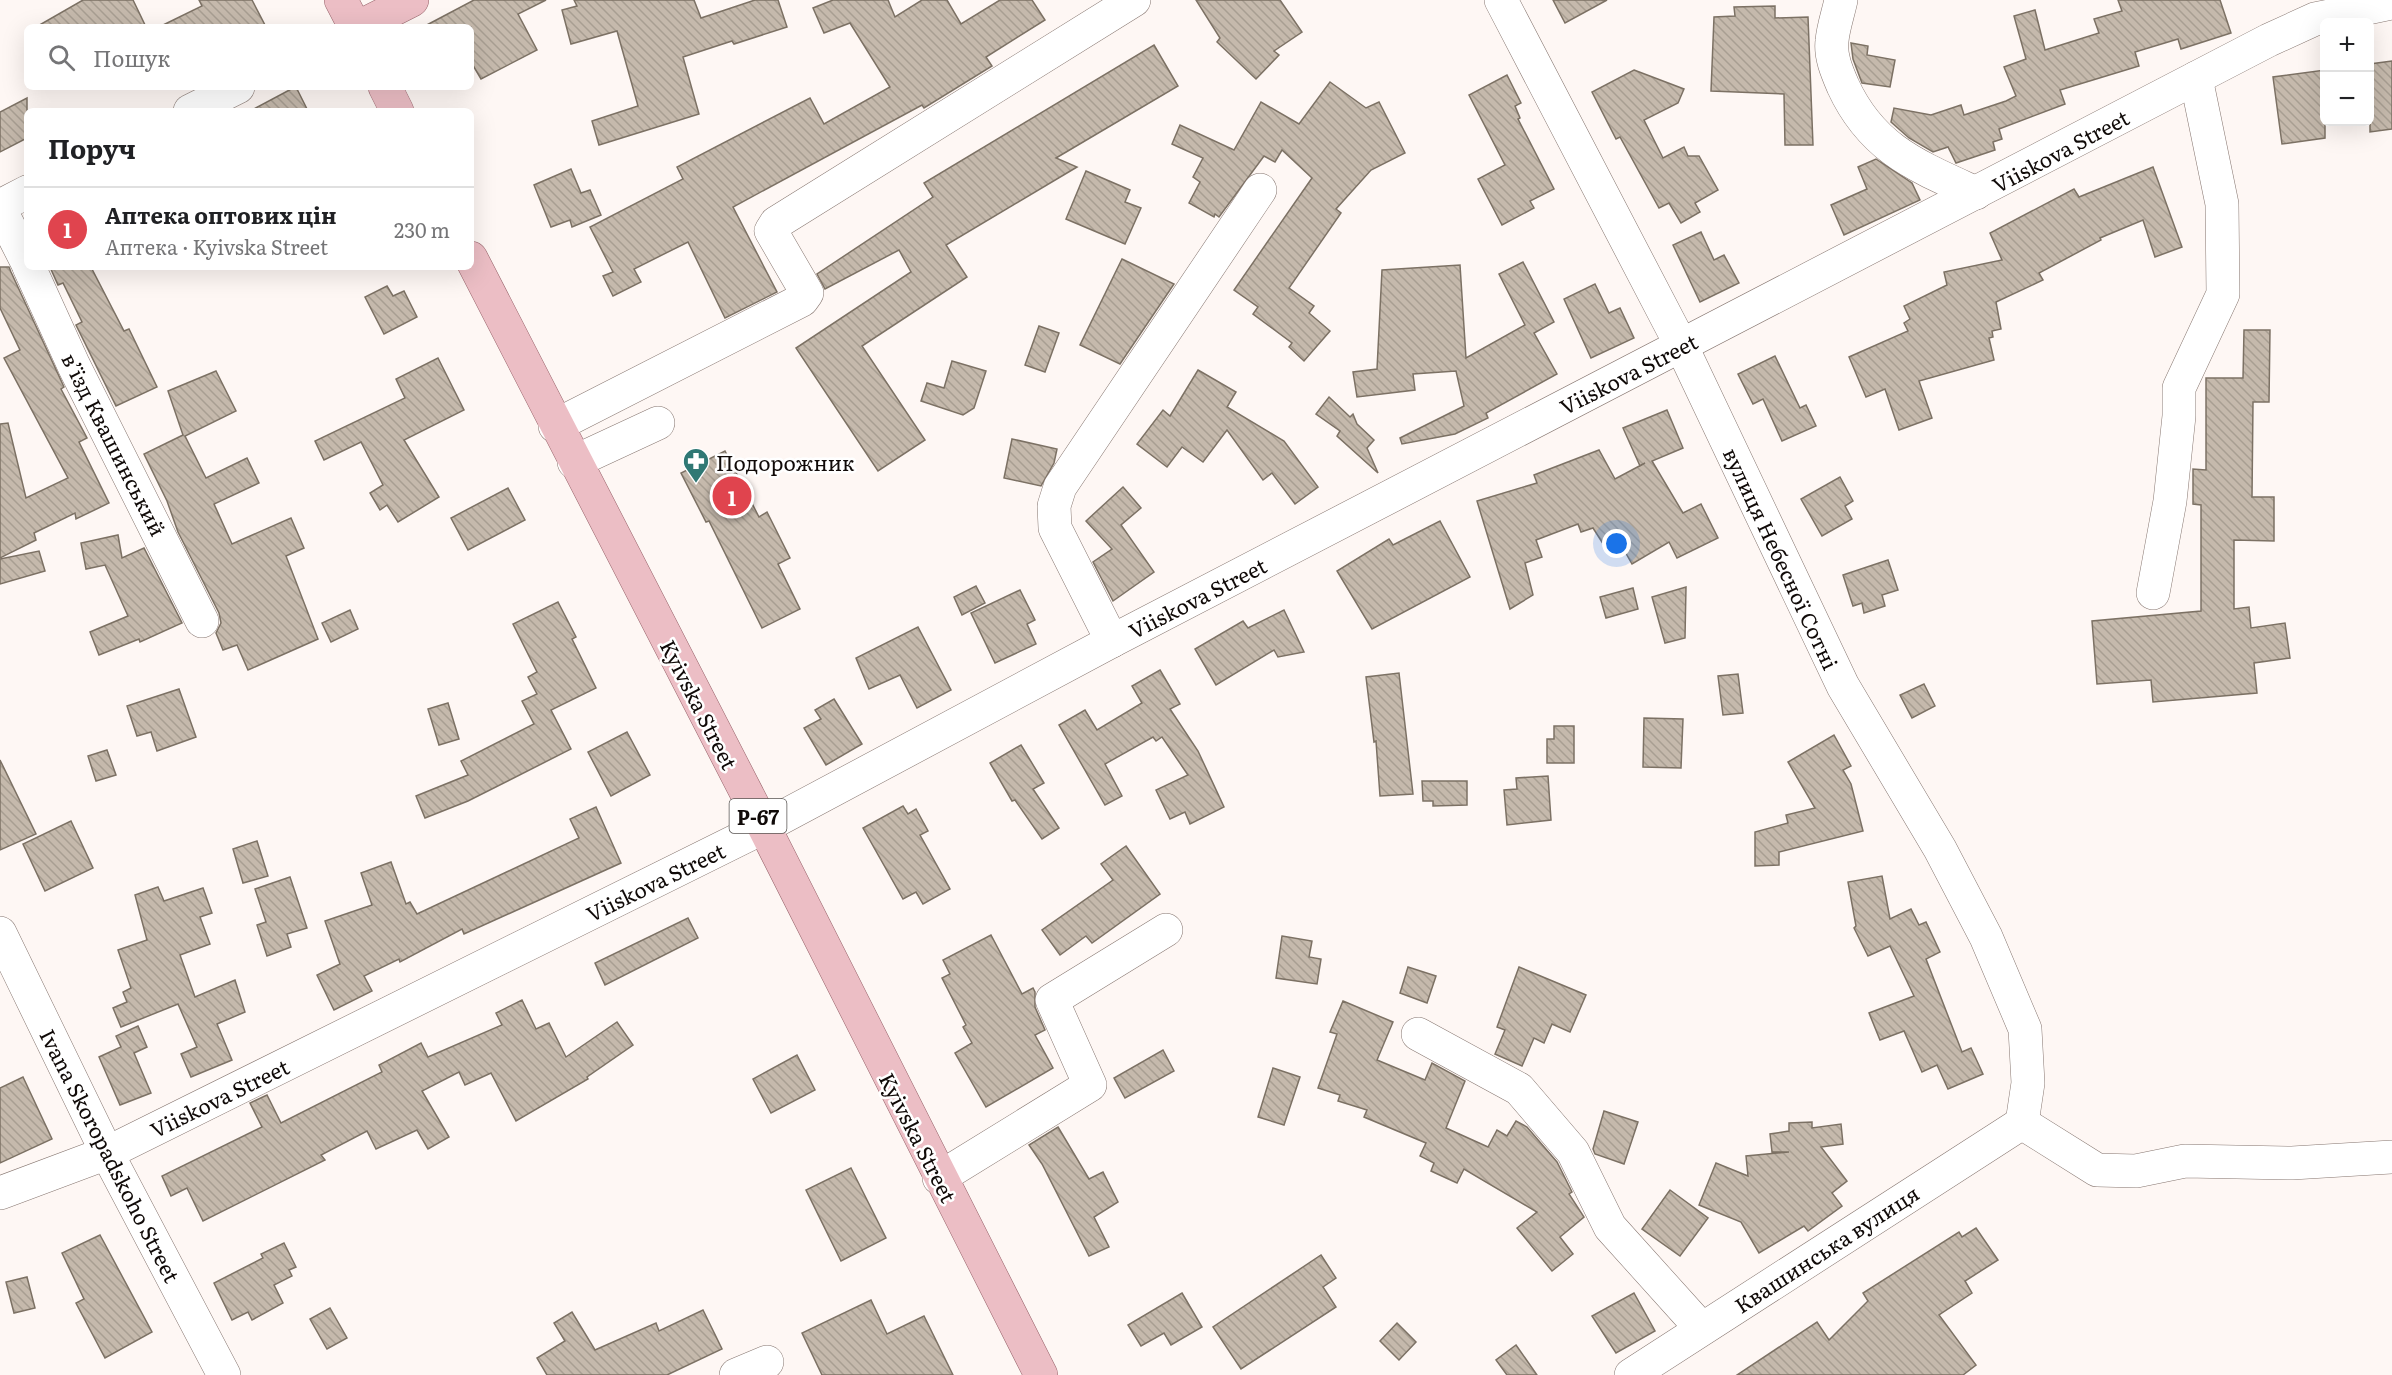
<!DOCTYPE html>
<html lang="uk">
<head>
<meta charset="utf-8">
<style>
	body { margin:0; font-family:Literata,serif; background:#f6f6f6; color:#202124 }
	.controls { position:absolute; right:18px; top:18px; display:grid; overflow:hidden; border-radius:9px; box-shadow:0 6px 24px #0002 }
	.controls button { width:54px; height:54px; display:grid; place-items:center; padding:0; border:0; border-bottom:2px solid #e0e0e0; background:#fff; color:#202124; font:30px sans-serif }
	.you { position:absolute; left:1617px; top:544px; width:21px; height:21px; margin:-15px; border:4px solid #fff; border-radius:50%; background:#1a73e8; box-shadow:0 0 0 9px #1a73e833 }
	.badge { display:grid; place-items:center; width:39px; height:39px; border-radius:50%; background:#b45309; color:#fff; font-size:20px; font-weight:700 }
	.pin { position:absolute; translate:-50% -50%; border:3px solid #fff; box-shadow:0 2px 6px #0006 }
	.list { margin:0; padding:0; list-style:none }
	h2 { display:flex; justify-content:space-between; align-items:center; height:78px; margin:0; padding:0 24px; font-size:26px }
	h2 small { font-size:20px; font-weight:400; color:#757577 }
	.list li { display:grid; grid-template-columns:39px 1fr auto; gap:18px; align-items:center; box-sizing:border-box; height:84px; padding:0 24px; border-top:2px solid #e0e0e0 }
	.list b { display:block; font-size:22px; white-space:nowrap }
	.list p { margin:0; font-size:20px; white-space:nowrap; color:#757577 }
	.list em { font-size:20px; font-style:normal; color:#757577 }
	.icon { flex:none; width:33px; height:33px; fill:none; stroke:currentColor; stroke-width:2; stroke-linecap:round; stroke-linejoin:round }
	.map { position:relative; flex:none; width:2392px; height:1375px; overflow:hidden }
	.search { position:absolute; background:#fff; box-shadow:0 6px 24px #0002; left:24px; top:24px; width:450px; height:66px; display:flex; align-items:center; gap:15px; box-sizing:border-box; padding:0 21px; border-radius:9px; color:#757577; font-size:22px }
	.panel { position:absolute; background:#fff; box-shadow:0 6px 24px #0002; left:24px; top:108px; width:450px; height:162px; border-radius:9px }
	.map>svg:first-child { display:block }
	.building { fill:url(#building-back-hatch); stroke:#7c7164; stroke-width:1.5 }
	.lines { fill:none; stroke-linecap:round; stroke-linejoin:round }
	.minor-casing { stroke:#877771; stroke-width:34 }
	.major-casing { stroke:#97636a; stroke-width:34 }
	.minor { stroke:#fff; stroke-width:33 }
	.major { stroke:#ecbec5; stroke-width:33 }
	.labels { text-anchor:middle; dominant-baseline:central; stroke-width:5; stroke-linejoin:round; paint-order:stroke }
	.shield { fill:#fff; stroke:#585452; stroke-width:1.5 }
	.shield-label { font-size:20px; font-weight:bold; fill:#100a08 }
	.street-label { font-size:21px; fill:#100a08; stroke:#fff }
	.poi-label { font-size:21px; fill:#100a08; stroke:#fff; text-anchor:start }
</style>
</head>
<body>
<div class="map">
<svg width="2392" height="1375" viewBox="0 0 2392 1375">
	<defs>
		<pattern id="building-back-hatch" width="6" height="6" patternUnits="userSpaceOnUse" patternTransform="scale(1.5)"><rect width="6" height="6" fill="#c5b9ac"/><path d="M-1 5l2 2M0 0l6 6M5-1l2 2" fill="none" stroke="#a89e92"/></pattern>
	</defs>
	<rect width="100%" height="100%" fill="#fef7f4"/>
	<g class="building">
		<polygon points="83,0 133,0 146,27 36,27"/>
		<polygon points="199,0 252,0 266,27 159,27 202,6"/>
		<polygon points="474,0 546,0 518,14 537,50 481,79 471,62 471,27 423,27"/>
		<polygon points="574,0 694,0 701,18 755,0 778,0 787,27 734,44 732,41 683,57 699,114 599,145 592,121 638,106 617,31 571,44 562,10 577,6"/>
		<polygon points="833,0 888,0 895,17 922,0 947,0 961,24 1000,0 1032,0 1045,20 986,57 992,66 924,108 922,105 733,207 777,292 725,318 688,242 634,269 641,282 613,296 603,276 613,272 590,227 683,179 677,167 810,98 824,124 890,87 850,23 824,33 813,8"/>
		<polygon points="1196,0 1280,0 1302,32 1274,51 1279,55 1256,79 1217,42 1220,38"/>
		<polygon points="1553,0 1607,0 1565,23"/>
		<polygon points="2118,0 2220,0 2231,33 2181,49 2178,39 2135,52 2139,66 2060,90 2065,104 1999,129 2002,139 1993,142 1995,150 1956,163 1948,147 1933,152 1909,138 1891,122 1894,108 1931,115 1961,105 1964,115 2006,101 2016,96 2004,67 2026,59 2014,16 2035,10 2045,50 2099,33 2094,19 2122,11"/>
		<polygon points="1775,6 1775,18 1808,17 1813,145 1785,145 1784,94 1711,91 1714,17 1735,16 1734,7"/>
		<polygon points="1851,43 1868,46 1867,55 1895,60 1890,87 1862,83 1853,59"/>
		<polygon points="1154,45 1178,86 1056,158 1077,167 946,245 967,277 862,346 925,440 878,471 796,348 911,272 899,250 825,289 817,274 933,197 924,183"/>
		<polygon points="2392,61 2392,129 2370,132 2370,64"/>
		<polygon points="1634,70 1684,89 1678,103 1644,120 1663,158 1684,147 1688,156 1699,156 1718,190 1695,203 1700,212 1681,223 1669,203 1659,208 1620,137 1616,139 1592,92"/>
		<polygon points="2325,70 2325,138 2282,144 2273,77"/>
		<polygon points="1507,75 1521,103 1515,106 1520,118 1518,119 1554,189 1530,201 1534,208 1502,225 1478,179 1505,165 1469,95"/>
		<polygon points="1330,82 1366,108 1379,102 1405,153 1371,170 1336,209 1341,213 1289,288 1314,306 1309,313 1330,331 1304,361 1289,347 1292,343 1253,314 1258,307 1234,290 1312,178 1282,150 1275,162 1264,156 1219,217 1215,214 1214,217 1189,203 1200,182 1193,177 1203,158 1172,144 1180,125 1234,150 1261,102 1299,124"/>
		<polygon points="296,87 308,111 250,111 295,87"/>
		<polygon points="27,98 27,138 0,152 0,112"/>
		<polygon points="1876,159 1912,183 1920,200 1844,235 1831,205 1867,189 1858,167"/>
		<polygon points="2153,167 2182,247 2155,257 2143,220 2100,238 2101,240 2039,273 2043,280 1996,302 2001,329 1992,331 1993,337 1989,338 1994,360 1919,381 1932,418 1899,430 1885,389 1866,397 1849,357 1908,331 1904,323 1910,319 1904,306 1947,285 1944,272 2002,260 1990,233 2074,189 2079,197"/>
		<polygon points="571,169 581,193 590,190 601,215 572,227 570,220 551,227 534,185"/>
		<polygon points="1086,171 1130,190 1125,202 1141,208 1125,244 1066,219"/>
		<polygon points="1701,232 1714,260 1724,255 1739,283 1700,302 1673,245"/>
		<polygon points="1122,259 1174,284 1120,364 1080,345"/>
		<polygon points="1523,262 1554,322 1534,333 1557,374 1486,413 1488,418 1455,434 1402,444 1400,438 1464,406 1456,371 1413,374 1415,390 1357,397 1353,372 1377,369 1382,270 1460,265 1466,358 1525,325 1499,274"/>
		<polygon points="0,267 9,267 11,272 64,387 61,389 87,438 79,442 109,503 76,519 75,513 34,533 36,540 0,558 0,424 8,423 26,498 68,478 4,358 20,350 0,308"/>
		<polygon points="50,267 96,267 92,269 124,331 129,329 157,387 116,406 76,325 82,322 63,283 58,285"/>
		<polygon points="1595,284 1609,313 1620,308 1634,338 1591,358 1564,299"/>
		<polygon points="387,286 393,296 404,291 417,317 384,334 365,297"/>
		<polygon points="1039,326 1059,333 1045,372 1025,365"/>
		<polygon points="2244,330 2270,330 2269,402 2253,402 2252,497 2274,497 2274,541 2234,540 2234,609 2249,607 2251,628 2285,623 2290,658 2254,663 2257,693 2153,702 2151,680 2097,684 2092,621 2201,611 2201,505 2193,504 2193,469 2206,470 2206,378 2243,378"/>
		<polygon points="1775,356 1800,408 1806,405 1816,426 1782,441 1763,399 1753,404 1738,374"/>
		<polygon points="438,358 464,410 404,440 439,497 398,522 387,505 380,510 370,493 383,485 361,442 324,460 315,441 405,398 396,379"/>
		<polygon points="952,361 986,371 974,408 963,415 921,401 927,383 944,388"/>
		<polygon points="1198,370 1236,392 1227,407 1284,441 1318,487 1295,504 1272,473 1263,480 1227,430 1203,462 1182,447 1167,467 1137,444 1163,410 1170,416"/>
		<polygon points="216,371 236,411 185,436 206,478 247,458 259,483 214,504 232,544 291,518 304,548 286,556 318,639 248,670 237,645 223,650 216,633 221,623 219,613 178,532 167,501 144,454 183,435 168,391"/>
		<polygon points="1329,397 1350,417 1353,414 1357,424 1374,440 1367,448 1378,473 1337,436 1340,431 1316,414"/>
		<polygon points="1667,410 1683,448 1652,461 1683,513 1701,504 1718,538 1677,558 1669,542 1632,564 1620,543 1607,550 1593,528 1581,532 1578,524 1536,540 1542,557 1525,563 1533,595 1510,609 1477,501 1537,483 1534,475 1599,450 1615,479 1645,463 1640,466 1623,428"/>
		<polygon points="1012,439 1057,449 1054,463 1041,486 1004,478"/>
		<polygon points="725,451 759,517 767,512 790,558 778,564 800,609 762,628 709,521 706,522 681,473"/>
		<polygon points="1840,477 1853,501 1845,506 1852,519 1822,536 1801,499"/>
		<polygon points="1123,487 1141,508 1121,525 1154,572 1113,601 1093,562 1112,549 1086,521"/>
		<polygon points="508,488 525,520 468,550 451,518"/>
		<polygon points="1440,521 1470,577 1372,629 1337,571 1389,539 1393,545"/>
		<polygon points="118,535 122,558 144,548 182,623 140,642 139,639 99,655 90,632 128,616 105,565 86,569 81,543"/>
		<polygon points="39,551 45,571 0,584 0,559"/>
		<polygon points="1888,560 1898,590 1882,595 1885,606 1864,613 1862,603 1853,606 1843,575"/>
		<polygon points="976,586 985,603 962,615 954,597"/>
		<polygon points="1686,587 1685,638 1665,643 1652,597"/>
		<polygon points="1633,588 1638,609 1606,618 1600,597"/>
		<polygon points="1020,590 1035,620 1027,624 1036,644 995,663 971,613"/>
		<polygon points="558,602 576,637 572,639 596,688 551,710 571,749 468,801 425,818 416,796 468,775 461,761 534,724 522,701 537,694 528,677 537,672 513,624"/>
		<polygon points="350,610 358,629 331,642 322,623"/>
		<polygon points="1284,610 1304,652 1278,657 1274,650 1216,685 1195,649 1243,621 1248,628"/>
		<polygon points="918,627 951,690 917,708 900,675 869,689 856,658"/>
		<polygon points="1160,670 1180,704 1170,709 1198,751 1224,807 1190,824 1185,812 1170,819 1156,790 1188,775 1162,737 1156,741 1153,737 1105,764 1122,796 1105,805 1059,725 1085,710 1097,730 1142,703 1132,686"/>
		<polygon points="1399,673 1413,794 1380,796 1376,741 1374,742 1366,677"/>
		<polygon points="1738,674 1743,713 1723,715 1718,676"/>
		<polygon points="1924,684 1935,706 1912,718 1900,695"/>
		<polygon points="179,689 196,737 157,751 151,732 137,736 127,706"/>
		<polygon points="834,699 862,744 826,765 804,728 821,719 815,710"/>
		<polygon points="448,703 459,739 439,745 428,709"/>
		<polygon points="1644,718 1683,719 1681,768 1643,767"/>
		<polygon points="1554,726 1574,726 1574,763 1547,763 1547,739 1554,739"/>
		<polygon points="627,732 650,775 611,796 588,752"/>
		<polygon points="1834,735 1851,766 1843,770 1851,784 1863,831 1779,852 1779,865 1755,866 1755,832 1788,823 1786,815 1815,808 1788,762"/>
		<polygon points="1021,745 1044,783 1033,789 1059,828 1042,839 1015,800 1012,801 990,763"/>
		<polygon points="107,750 116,775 96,781 88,756"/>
		<polygon points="0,760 36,834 0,850"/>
		<polygon points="1548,776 1551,820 1507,825 1504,790 1517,789 1516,778"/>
		<polygon points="1422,781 1467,781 1467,805 1433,806 1433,801 1423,801"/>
		<polygon points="903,806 908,814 916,809 928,831 920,835 950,889 923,904 916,892 903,899 863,828"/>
		<polygon points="596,807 621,863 464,934 462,929 400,962 399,959 364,976 372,991 334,1010 317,975 340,964 325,921 372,905 361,873 391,862 406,904 410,902 417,914 579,838 570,819"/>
		<polygon points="71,821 93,868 45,891 23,844"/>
		<polygon points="257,841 268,876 243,883 233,849"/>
		<polygon points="1126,846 1160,894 1092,943 1086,936 1060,955 1042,930 1113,880 1101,864"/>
		<polygon points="1882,876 1890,919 1911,909 1919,925 1926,922 1940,952 1926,959 1962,1052 1971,1048 1983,1074 1948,1089 1937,1065 1922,1072 1904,1031 1880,1040 1869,1013 1914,996 1890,946 1868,956 1854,928 1856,926 1848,882"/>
		<polygon points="290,877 307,928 287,934 291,947 267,956 257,925 266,922 255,889"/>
		<polygon points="158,887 164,901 203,888 212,913 200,917 210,944 180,955 195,997 235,980 245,1012 217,1024 232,1060 191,1077 181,1054 197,1047 178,1004 121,1027 113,1008 127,1002 123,992 131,988 118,950 147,940 135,895"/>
		<polygon points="688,918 698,938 605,985 595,963"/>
		<polygon points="991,935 1022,994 1033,988 1035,992 1035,1007 1045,1030 1035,1035 1053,1068 986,1107 955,1053 972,1043 963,1027 966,1025 942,978 950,974 943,960"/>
		<polygon points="1282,936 1312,941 1309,957 1321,959 1317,984 1276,978"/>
		<polygon points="1408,967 1436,976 1427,1003 1400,993"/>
		<polygon points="1519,967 1586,995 1570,1032 1552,1024 1544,1043 1534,1038 1522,1066 1495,1054 1505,1030 1497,1027"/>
		<polygon points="522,1000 536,1029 549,1023 566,1057 617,1022 633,1045 587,1077 588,1079 516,1121 491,1073 465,1085 459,1072 422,1091 449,1137 428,1149 417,1130 376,1149 367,1131 321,1155 325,1160 203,1221 187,1188 171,1196 162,1176 262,1127 250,1103 267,1095 281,1123 382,1072 379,1065 421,1043 428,1057 502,1025 496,1013"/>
		<polygon points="1343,1001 1393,1022 1377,1060 1425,1080 1432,1063 1465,1081 1446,1128 1488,1147 1497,1130 1507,1136 1516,1121 1527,1127 1557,1162 1572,1192 1569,1194 1584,1217 1560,1237 1573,1254 1552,1271 1517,1228 1537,1212 1464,1169 1457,1183 1431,1171 1434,1163 1420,1156 1426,1143 1364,1117 1367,1110 1338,1101 1340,1095 1318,1088 1337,1034 1330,1032"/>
		<polygon points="138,1026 147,1047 134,1053 151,1093 120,1105 99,1057 121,1047 116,1036"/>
		<polygon points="1163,1050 1174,1071 1125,1098 1114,1078"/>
		<polygon points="797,1055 815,1090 771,1113 753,1079"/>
		<polygon points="1273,1068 1300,1077 1284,1125 1258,1117"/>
		<polygon points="23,1077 52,1139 0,1163 0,1088"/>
		<polygon points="1604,1111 1638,1122 1624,1164 1595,1154 1593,1149"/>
		<polygon points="1812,1122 1812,1128 1841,1124 1843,1144 1821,1147 1847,1181 1832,1193 1842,1206 1808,1231 1804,1226 1759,1253 1741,1222 1699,1205 1716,1163 1748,1176 1746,1156 1789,1152 1772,1152 1770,1134 1789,1131 1789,1123"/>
		<polygon points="1058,1127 1089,1179 1103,1172 1118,1202 1094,1217 1109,1247 1089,1256 1042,1164 1029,1145"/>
		<polygon points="851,1168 886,1238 841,1261 806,1190"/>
		<polygon points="1670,1190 1708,1218 1680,1256 1642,1229"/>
		<polygon points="1976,1228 1998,1260 1965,1281 1972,1293 1939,1315 1976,1365 1963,1375 1737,1375 1817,1322 1829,1340 1868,1301 1863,1293 1959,1232 1962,1237"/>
		<polygon points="100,1235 152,1332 105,1358 76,1303 84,1299 62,1253"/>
		<polygon points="284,1243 296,1267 289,1270 292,1276 274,1285 283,1303 252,1320 248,1312 232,1320 214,1283 263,1258 261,1254"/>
		<polygon points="1321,1255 1336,1278 1323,1287 1336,1307 1241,1369 1213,1327"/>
		<polygon points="27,1277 35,1308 14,1313 6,1282"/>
		<polygon points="1182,1293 1202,1327 1171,1345 1164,1333 1141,1346 1128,1325"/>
		<polygon points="1634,1293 1655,1331 1616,1353 1592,1316"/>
		<polygon points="871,1300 887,1334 924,1316 953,1375 822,1375 802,1333"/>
		<polygon points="330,1308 347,1338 327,1349 310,1319"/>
		<polygon points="703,1310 722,1349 667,1375 547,1375 537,1358 565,1341 554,1323 572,1312 595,1350 656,1323 659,1331"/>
		<polygon points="1397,1323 1416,1342 1399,1360 1380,1341"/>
		<polygon points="1516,1345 1537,1375 1507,1375 1496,1360"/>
	</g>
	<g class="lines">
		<g class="minor-casing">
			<g id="minor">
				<polyline points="1501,0 1681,345 1843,686 1940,849 1986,937 2025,1029 2028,1083 2022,1123"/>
				<path d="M1841 0C1838 14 1833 28 1832 41 1830 56 1837 72 1843 86 1872 149 1917 166 1976 193"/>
				<polyline points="190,111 238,87"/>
				<polyline points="0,206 27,192"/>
				<polyline points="0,209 27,262"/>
				<polyline points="29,267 74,366 202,621"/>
				<polyline points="555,426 802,300 807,293 771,231 776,223 1134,0"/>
				<polyline points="574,462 658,423"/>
				<polyline points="2153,593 2170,501 2179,416 2179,388 2223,294 2222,204 2196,78"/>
				<polyline points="1112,641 1055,528 1054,506 1060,487 1260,190"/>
				<polyline points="0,933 107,1153 224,1375"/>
				<polyline points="1418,1034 1519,1089 1573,1152 1610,1227 1701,1328"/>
				<polyline points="2022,1123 2097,1170 2136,1171 2185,1161 2292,1163 2392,1157"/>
				<polyline points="939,1178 1090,1085 1052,1000 1166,930"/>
				<polyline points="0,1193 107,1153 764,827 1112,641 2269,40 2315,19 2392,3"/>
				<polyline points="736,1375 767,1362"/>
				<polyline points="1631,1375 2022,1123"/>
			</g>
		</g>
		<g class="major-casing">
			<g id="major">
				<polyline points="341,0 355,27"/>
				<polyline points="359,27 412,0"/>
				<polyline points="385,87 397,111"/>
				<polyline points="471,258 764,827 1041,1375"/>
			</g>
		</g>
		<use href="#minor" class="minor"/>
		<use href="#major" class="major"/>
	</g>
	<defs>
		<g id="pharmacy-pin" transform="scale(1.35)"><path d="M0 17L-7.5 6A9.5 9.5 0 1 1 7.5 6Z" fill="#2f7874" stroke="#fff"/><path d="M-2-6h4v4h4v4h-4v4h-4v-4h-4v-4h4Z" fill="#fff"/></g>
	</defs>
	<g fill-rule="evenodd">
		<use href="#pharmacy-pin" x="696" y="461"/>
	</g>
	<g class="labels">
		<rect class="shield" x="729.5" y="799" width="57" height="34" rx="4.5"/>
		<g class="shield-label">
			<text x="758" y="816">Р-67</text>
		</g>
		<g class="street-label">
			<text transform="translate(2060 150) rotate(-28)">Viiskova Street</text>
			<text transform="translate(1628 373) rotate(-27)">Viiskova Street</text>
			<text transform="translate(115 444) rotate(63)">в’їзд Квашинський</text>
			<text transform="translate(1782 558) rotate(65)">вулиця Небесної Сотні</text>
			<text transform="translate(1197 597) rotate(-27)">Viiskova Street</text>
			<text transform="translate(700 704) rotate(63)">Kyivska Street</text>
			<text transform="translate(655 881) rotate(-26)">Viiskova Street</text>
			<text transform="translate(219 1097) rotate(-26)">Viiskova Street</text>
			<text transform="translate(919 1137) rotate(63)">Kyivska Street</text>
			<text transform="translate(111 1155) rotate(63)">Ivana Skoropadskoho Street</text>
			<text transform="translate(1826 1248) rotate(-33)">Квашинська вулиця</text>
		</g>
		<g class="poi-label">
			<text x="716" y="461">Подорожник</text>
		</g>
	</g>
</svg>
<div class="controls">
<button>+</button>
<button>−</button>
</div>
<div class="you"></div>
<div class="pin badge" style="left:732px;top:496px;background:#e0444e">1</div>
<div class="search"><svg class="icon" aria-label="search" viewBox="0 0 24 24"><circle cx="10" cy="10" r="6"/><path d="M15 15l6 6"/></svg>Пошук</div>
<section class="panel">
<h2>Поруч<small></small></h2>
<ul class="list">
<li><span class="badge" style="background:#e0444e">1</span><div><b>Аптека оптових цін</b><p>Аптека · Kyivska Street</p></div><em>230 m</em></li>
</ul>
</section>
</div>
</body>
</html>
